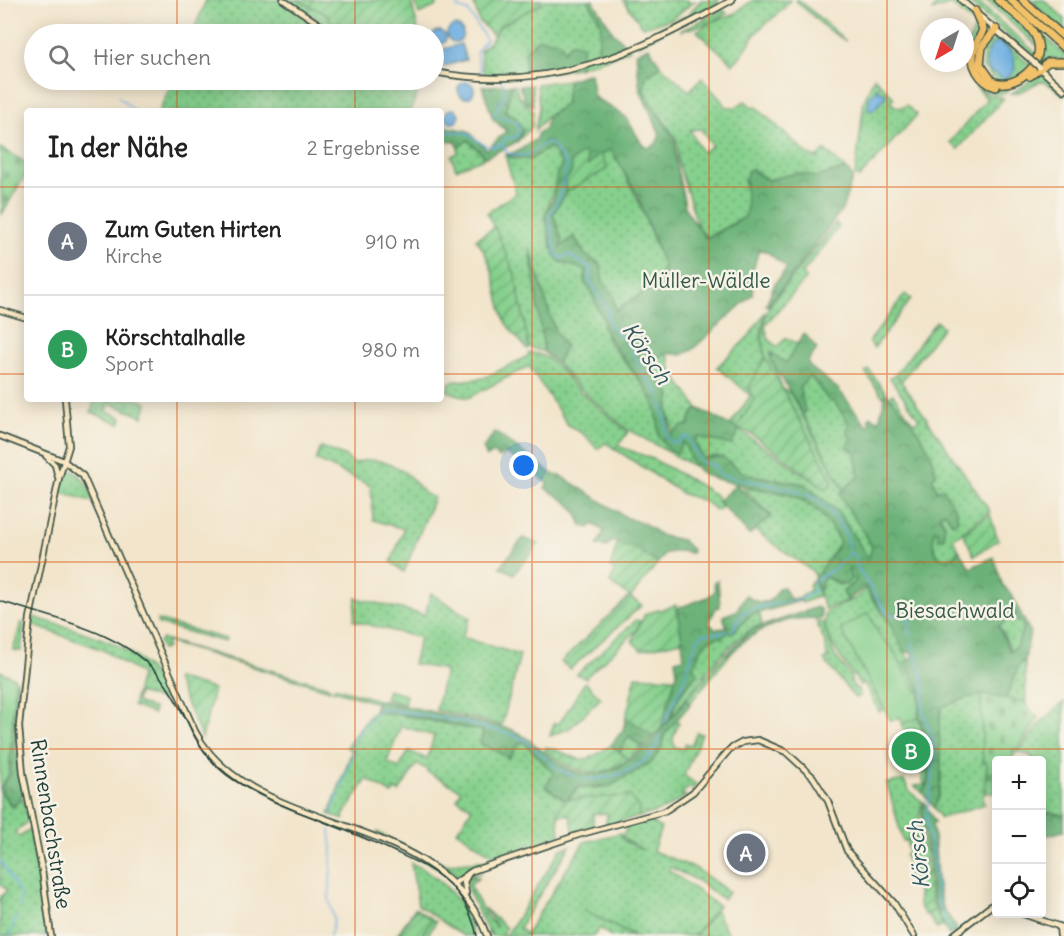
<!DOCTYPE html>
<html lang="de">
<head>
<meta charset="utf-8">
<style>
	body { margin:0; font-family:Delius,sans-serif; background:#f2f2f2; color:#222 }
	.controls { position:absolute; right:18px; bottom:18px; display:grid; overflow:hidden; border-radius:6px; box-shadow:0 3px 15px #0003 }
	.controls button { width:54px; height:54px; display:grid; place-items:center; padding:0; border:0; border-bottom:2px solid #e0e0e0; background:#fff; color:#222; font:30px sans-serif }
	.compass { position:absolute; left:920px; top:18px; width:54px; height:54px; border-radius:50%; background:#fff; box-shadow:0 3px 15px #0003; rotate:219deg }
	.you { position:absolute; left:524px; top:466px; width:21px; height:21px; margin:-15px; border:4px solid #fff; border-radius:50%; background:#1a73e8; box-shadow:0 0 0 9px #1a73e833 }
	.badge { display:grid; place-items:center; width:39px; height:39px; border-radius:50%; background:#1f6fb2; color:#fff; font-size:20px; font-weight:700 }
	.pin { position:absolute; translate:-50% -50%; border:3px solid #fff; box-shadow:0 2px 6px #0006 }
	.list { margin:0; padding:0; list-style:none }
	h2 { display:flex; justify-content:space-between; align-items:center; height:78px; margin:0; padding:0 24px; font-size:26px }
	h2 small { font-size:20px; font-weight:400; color:#767676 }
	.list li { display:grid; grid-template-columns:39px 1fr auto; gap:18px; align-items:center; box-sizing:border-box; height:108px; padding:0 24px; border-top:2px solid #e0e0e0 }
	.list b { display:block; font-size:22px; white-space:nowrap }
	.list p { margin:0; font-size:20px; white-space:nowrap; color:#767676 }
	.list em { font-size:20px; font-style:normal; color:#767676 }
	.icon { flex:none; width:33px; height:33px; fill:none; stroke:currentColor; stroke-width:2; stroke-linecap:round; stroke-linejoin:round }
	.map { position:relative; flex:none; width:1064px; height:936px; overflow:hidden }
	.search { position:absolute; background:#fff; box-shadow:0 3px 15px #0003; left:24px; top:24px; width:420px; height:66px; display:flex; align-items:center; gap:15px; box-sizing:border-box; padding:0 21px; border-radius:33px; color:#767676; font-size:22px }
	.panel { position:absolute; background:#fff; box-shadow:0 3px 15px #0003; left:24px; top:108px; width:420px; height:294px; border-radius:6px }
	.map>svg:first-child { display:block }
	.grass { fill:url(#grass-dots); stroke:#528660; stroke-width:1.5; fill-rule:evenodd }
	.forest { fill:url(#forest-crowns); stroke:#467856; stroke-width:1.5; fill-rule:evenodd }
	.cemetery { fill:url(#cemetery-stones); stroke:#528660; stroke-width:1.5 }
	.park { fill:#86d08d; stroke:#528660; stroke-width:1.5 }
	.garden { fill:url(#garden-furrows); stroke:#528660; stroke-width:1.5 }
	.water { fill:#6caee1; stroke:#46768a; stroke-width:1.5 }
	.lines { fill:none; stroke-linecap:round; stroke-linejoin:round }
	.stream { stroke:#6caee1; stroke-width:1.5 }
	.secondary-casing { stroke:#3f564b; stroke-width:8 }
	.highway-casing { stroke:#3f564b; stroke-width:10 }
	.secondary { stroke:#fae7c3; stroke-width:4.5 }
	.highway { stroke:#f2c26a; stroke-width:7 }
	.tram { stroke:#1f3d34; stroke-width:1.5 }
	.secondary-bridge-casing { stroke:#3f564b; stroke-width:8; stroke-linecap:butt }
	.secondary-bridge { stroke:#fae7c3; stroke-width:4.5 }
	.grid { fill:none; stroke:#de580e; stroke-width:1.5; stroke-opacity:0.55 }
	.labels { text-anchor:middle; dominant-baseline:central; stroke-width:5; stroke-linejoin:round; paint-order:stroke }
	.park-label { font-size:21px; fill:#345a46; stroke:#f7f3e8 }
	.street-label { font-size:21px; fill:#1f3d34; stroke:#f7f3e8 }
	.water-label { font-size:22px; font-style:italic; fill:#32595f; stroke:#f7f3e8 }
</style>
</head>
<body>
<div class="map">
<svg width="1064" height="936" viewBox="0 0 1064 936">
	<defs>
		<pattern id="grass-dots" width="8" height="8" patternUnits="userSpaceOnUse" patternTransform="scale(1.5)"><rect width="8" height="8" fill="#86d08d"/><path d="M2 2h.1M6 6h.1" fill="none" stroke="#6daa74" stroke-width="1.8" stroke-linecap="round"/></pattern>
		<pattern id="forest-crowns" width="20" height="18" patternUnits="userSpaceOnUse" patternTransform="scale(1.5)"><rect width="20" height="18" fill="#6cb278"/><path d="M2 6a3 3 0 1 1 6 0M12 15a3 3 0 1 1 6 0" fill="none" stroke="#589263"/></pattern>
		<pattern id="cemetery-stones" width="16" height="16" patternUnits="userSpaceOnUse" patternTransform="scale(1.5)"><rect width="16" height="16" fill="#86d08d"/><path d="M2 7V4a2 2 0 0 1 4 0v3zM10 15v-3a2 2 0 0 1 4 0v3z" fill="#6daa74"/></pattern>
		<pattern id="garden-furrows" width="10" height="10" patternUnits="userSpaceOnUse" patternTransform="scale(1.5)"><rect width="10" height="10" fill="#86d08d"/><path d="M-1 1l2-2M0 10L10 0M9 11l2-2" fill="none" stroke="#6daa74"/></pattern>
	</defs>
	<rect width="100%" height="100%" fill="#f7f3e8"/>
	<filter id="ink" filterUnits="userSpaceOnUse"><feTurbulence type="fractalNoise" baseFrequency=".0167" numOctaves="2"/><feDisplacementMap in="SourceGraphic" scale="12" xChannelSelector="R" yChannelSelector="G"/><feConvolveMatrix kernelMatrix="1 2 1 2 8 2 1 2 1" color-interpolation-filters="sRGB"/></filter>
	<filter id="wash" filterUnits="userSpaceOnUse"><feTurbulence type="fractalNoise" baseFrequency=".008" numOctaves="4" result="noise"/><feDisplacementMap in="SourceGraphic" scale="24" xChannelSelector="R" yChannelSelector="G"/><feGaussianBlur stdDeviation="1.35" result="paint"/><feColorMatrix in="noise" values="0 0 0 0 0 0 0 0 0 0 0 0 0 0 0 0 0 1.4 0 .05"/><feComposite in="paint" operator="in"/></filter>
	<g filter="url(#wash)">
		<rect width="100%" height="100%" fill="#f2e5cc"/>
		<g class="grass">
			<polygon points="206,0 280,0 325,34 192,34"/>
			<polygon points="289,0 297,0 329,15 334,31"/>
			<polygon points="415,0 436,0 437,6 419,14"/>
			<path d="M540 0H588L601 23 598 50 606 59 580 67 564 51C538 68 525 84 493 73L484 76 480 51 491 40 500 26 540 4Z"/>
			<polygon points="623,0 687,0 691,3 696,0 672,19 643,27"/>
			<polygon points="701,0 719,0 717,4 638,45 644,35 688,15"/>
			<path d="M753 0H790C780 16 769 19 756 33 748 44 744 55 733 64L697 31 714 20 731 16Z"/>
			<polygon points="795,0 799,0 846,41 828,30"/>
			<path d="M939 0H957L978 19 981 23 973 67 997 89 1008 90 1006 93C983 99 962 72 965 51 966 41 975 35 975 25L951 4 932 11Z"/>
			<polygon points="966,0 976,0 1037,54 1035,59"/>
			<path d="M986 0H996C1011 14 1029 26 1037 46Z"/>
			<path d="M1001 0H1005L1064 54V60C1056 58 1049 59 1042 63 1033 68 1028 77 1021 82 1004 94 981 84 976 65 974 55 977 47 983 39 981 44 976 52 977 60 980 110 1058 75 1037 35 1030 21 1013 10 1001 0Z"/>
			<polygon points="1030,0 1044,0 1064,18 1064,31"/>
			<path d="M723 10 727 13C714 22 695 28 680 31Z"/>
			<polygon points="996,36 1031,65 1015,80 996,81 983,67 983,50"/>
			<path d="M661 66 689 91 702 78 727 107H736L745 101 753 108 755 106 809 155 817 158 825 150 846 169 816 177 797 173 767 180 753 169 744 180 748 204 745 217 707 237 699 229 678 163 677 140 648 99 644 90 646 76ZM701 129 712 146 702 152 690 130Z"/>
			<path d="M1039 72 1064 93V96C1031 67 1041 91 1010 94L1025 85Z"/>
			<polygon points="874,77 894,98 890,103 899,108 907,105 917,115 859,178 855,175 864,101"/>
			<polygon points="173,80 423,80 410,111 159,111"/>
			<polygon points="568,80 565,105 548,115 535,131 539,108 537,84"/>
			<polygon points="512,85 515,85 518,95 533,111 532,127 517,142 523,130 505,112"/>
			<polygon points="975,86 989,95 1004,98 958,149 950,142 987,99"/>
			<polygon points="467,140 483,154 484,158 456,169 451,156 458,153 458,148"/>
			<path d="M550 147 562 164 545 215 551 246 577 266 587 270 584 281C594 294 596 307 604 320L603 328 610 343 653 398 659 421 677 453 683 442 686 443 695 467 627 429 579 388 557 363 565 346 555 331 531 252 544 352 529 347 515 275 487 213 516 193 505 155 518 160Z"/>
			<polygon points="611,149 636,196 664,266 657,283 653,283 642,294 622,305 617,311 602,280 601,265 585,255 574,236 560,248 562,240 553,214 567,191 607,169 600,153"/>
			<path d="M836 223 839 227 803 273 806 279 765 325 768 338 777 347 786 338 800 345 786 363 771 353 770 355 782 387C761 365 756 328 772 302Z"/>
			<polygon points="905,294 911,299 874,348 869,342"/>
			<polygon points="765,312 761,335 765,357 749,388 754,400 737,428 730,425 749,398 749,394 717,367 749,336"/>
			<path d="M529 353C553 352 565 378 580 392 596 405 612 419 628 432L618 446 653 459 689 479 717 496 721 508 717 511 704 501 683 494 606 443 597 449 585 435 568 425 529 366 468 398 447 391 450 382 484 378 528 356Z"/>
			<polygon points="668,353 672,372 698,408 691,416 689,426 674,434 668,410 671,396 646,362"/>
			<polygon points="869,370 886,393 883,397 865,372"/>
			<path d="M896 374 990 511 953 539 959 550 953 558 939 559C935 549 928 538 936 529L943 539 945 524 940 515 945 512 951 522 958 520 956 510 941 490 937 492 932 478 936 475C933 446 908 417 889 397L893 394 914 423 919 419 890 378Z"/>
			<polygon points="810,376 830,402 834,401 849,424 859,476 844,489 803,414 805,411 799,387"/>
			<polygon points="782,388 790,393 843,489 840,494 872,547 869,560 838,512 804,484 745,474 725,459 716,456 703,458 695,443 698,437 731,445 739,430 827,490 833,482"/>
			<polygon points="95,399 137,399 147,403 143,417 110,403 106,411 122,418 120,424 91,412"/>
			<path d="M321 447 346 457 354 464C372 454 399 464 412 479 420 487 423 494 434 498L404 572 391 562 404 529 373 520 371 486 316 460Z"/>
			<path d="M68 470C83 471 89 490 94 502L60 492Z"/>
			<path d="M743 488C791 491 818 498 840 543L815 578 814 573 755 530 771 515Z"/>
			<polygon points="848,569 852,569 856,581 845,590 844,595 848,600 825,609 818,590 822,588 821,583 825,577 840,585 851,577"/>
			<polygon points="814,579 819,596 802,603 799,598 810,590 809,585"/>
			<path d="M866 588 869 595 893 627 909 660 905 663 920 690 916 692 891 646 881 638 869 614 841 629 884 709 879 712 864 683 860 685C850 669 815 630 827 611L856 598Z"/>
			<polygon points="431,593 470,618 462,637 520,655 502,725 436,710 445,670 413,664 420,638 354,621 356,598 425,615"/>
			<path d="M759 612 762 624C728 638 693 690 669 720L677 699 697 673 693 667C701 651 701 637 722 637L728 632 731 634 751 615Z"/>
			<path d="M33 617C74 630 125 638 153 674 159 683 165 693 170 702L138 693 136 702 154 709 153 714 133 706 141 674 103 650 32 625Z"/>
			<polygon points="1015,617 1024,626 1017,646 1011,651 999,625"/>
			<polygon points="636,620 640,621 637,630 585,678 587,679 577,674"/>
			<polygon points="816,621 823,623 835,656 850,675 853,686 858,689 860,696 855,698 824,660 831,657 827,658 826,645"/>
			<polygon points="21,622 24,624 21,651 13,650"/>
			<polygon points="162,639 330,687 330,690 171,643 166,642 167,648 162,650 159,642"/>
			<polygon points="726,654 729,656 690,703 686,700"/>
			<polygon points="1025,660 1026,702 1006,699 1020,663"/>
			<polygon points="585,682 601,698 570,728 550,736 554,723 559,724"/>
			<polygon points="334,688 338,688 378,700 377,703 333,690"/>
			<path d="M981 695 983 763 986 762 987 765 983 801 985 804 941 818 934 808C950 773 933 739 942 706L966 696Z"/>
			<polygon points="1064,702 1064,815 1050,812 1042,815 1042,760 1031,760 1032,756 1018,752 1037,726"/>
			<path d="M374 710 483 731 490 749C504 754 514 745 524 742L554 774 545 787 566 800 558 812 560 835 496 858 457 831 472 808 457 799 461 790 427 772 428 770 417 764 399 792 395 790 392 794 367 779 343 816 344 820 329 814 352 751 347 747 349 742ZM401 726 434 736 427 759 409 751 399 768 387 762Z"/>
			<path d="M918 718C927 738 935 772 922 792L914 786 924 785 922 774 925 773 920 761 927 758 915 729 905 732 901 724Z"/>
			<path d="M676 720 679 722 673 738 674 747 684 749 685 743 691 746 697 732 702 734 684 775 697 785 692 789 690 787 681 794 686 796 665 809 639 817 637 808 605 798 568 799 580 787C627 796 650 751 676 720Z"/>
			<polygon points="629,736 642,747 628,759 620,752"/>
			<polygon points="896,743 908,767 911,766 913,770 906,773 907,776 891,746"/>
			<polygon points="904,780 910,792 922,801 919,819 922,836 903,841 887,783"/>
			<polygon points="0,790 12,808 23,798 28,821 15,833 19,837 30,829 46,936 0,936 0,898 7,890 0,884"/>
			<polygon points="648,820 661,828 653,851 695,868 729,892 723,899 696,880 670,867 669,870 718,906 694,936 636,936 583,910 633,936 610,936 600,928 594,936 492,936 489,929 490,936 466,886 470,875 481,872 471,876 479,878 471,883 471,888 488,919 497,927 484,908 506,928 503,933 506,936 561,849 570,846 519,928 526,934 584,842 620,833 624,841 643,850 624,839 623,835 627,826"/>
			<polygon points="377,832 417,854 444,863 455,877 378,836"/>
			<polygon points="491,860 492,864 467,871 457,876 447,864"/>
			<path d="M411 863C442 877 466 902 473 936H463L418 905Z"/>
			<polygon points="935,910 943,926 937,929 927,914"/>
			<polygon points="944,910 957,929 949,935 938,913"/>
			<polygon points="716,911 729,936 695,936 714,912"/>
		</g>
		<g class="forest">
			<polygon points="588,0 593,0 613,32 630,49 606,59 598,50 601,23"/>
			<polygon points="539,38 561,42 564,51 571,42 583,46 580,67 525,77 525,51"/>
			<path d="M649 47 661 66 646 76 644 90 648 99 675 140 676 164 686 210 705 237 712 236 745 217C751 201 739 181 750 169L767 180 798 173 816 177 846 169 853 177 842 210 768 306 766 305 775 283 787 268 767 252 759 249 752 275 753 294 692 350 682 355 668 353 647 362 670 393 668 410 671 434 682 426 689 425 691 416 698 408 739 430 732 445 698 437 695 443 703 458 723 457 745 474 804 484 838 512 869 559 872 546 839 494 859 476 855 452 847 447 851 440 847 431 849 424 834 401 830 402 810 376 800 387 805 412 803 414 771 360 772 353 786 363 804 333 817 349 808 361 809 366 838 389 867 426 870 424 868 419 871 416 879 421 886 393C906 415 933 444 936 475L932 478 937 491 942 487 956 510 958 520 953 524 945 512 939 515 945 525 943 539H938V531L934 530C932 546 933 563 953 558L959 550 970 568 994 557 1002 584 1010 593 1030 631 1025 660 1020 663 1006 699C970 693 974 696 942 707 933 740 950 773 934 808L922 792 928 783 929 751 919 717 920 690 905 663 913 657 912 653 903 651 898 638 893 633V627L865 587 848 600 843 592 856 581 852 569H849L851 580 845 585 825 577 821 583 822 588 818 589 815 578 840 543C814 488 785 496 733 483 720 480 705 478 695 467 689 460 688 449 683 442L677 453 668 449 658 435C663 392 621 363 603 328L604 320C596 307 594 294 584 281L587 270 560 262 555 256 550 239 545 215 553 199 557 173 562 164 550 147 530 160 505 155 518 151 536 139 537 134 545 128 548 116 565 105 568 80 590 73 594 97 626 117 642 144 648 148 656 144 660 134 640 90 636 53ZM611 149 638 196 664 267 658 283 645 286 642 294 616 311 613 295 602 280 601 265 585 255 574 236 561 247 562 240 553 214 567 191 565 181C572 172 577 173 586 168 596 162 600 153 611 149ZM1015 617 1024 626 1017 646 1010 652 998 626Z"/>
			<polygon points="512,85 505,111 515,116 523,130 517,142 484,158 483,154 468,140 458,148 456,142 441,141 441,126 468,131 487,150 506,131 493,119 482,86"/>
			<polygon points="532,85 533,106 525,101 519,86"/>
			<polygon points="530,248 555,331 565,346 557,363 544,352"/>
			<path d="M495 432 554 475 561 476 629 519 645 524 662 536 682 540 692 550 691 553 682 551 666 553 657 564C643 554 630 546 612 541L607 547 597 546 604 531 593 524 589 528 582 526C574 503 565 501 545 488L548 483 506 453 499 458 494 453 487 457 483 448Z"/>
			<polygon points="736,485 771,516 749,535 718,501"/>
			<polygon points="523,538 539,544 514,574 500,567"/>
			<path d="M718 580 720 607 716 608 709 623 715 629 727 628 723 616 736 611 746 595C758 605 773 606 778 588L784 587 790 599 798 598 800 601 751 615 731 634 729 632 722 637C702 637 701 651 693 667L698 673 682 690 669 720 661 728 677 673 675 660 684 658 678 608 708 597 715 591 714 582Z"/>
			<path d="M817 607 821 610V619C788 615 752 629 730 655L726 654 751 630Z"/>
			<polygon points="18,680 16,748 23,795 12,806 0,790 10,774 15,683"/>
			<path d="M378 700 510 729C531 737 544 755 563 766 614 797 658 734 686 700L690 705 665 733 661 749 652 762 610 786 579 787 566 800 545 787 554 774 524 742 519 743 509 758 480 743 483 731 408 715 377 712 374 710Z"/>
			<polygon points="626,717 653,736 642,747 629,736 620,752 611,745 623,730"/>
			<path d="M924 802 935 822 932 825C938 851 933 883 944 910L938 913C928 893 932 874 928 853 925 835 919 819 924 802Z"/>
			<polygon points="1050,812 1064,815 1064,831 1045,836 1042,832 1042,815"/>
		</g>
		<g class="cemetery">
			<polygon points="0,148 27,163 27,172 2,214"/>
			<polygon points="981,695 1023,701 1038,718 1011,760 996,760 996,793 985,793 987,765 986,762 983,763"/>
		</g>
		<g class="park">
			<polygon points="868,613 881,638 891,646 916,692 920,690 918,718 903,724 900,717 891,721 841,629"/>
			<polygon points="0,671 15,678 9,774 0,787"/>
			<polygon points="388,690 406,695 404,704 385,699"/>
			<polygon points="415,908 436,922 427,936 421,936 431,920 400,933 405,936 396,936"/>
		</g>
		<g class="garden">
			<polygon points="297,0 411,0 419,34 336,34 328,15"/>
			<polygon points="473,0 540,0 541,4 500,26 494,36 479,21"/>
			<polygon points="585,152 588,166 600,153 607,169 567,191 565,181 572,172 571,161"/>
			<path d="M495 227 515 275 529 347 527 349C520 340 507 329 504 318 495 290 495 263 476 239Z"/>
			<polygon points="936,321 943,327 901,382 896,374"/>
			<polygon points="765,357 833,482 827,489 751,434 737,428 754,400 749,388"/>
			<polygon points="990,514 998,540 974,556 963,533"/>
			<polygon points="617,543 638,550 657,564 631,597 610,583 615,570 610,568"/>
			<polygon points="629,597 642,605 570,669 561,662"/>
			<polygon points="676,605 682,641 641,650 632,641 645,614"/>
			<polygon points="157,620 226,639 225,642 158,624"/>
			<polygon points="636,676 675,678 661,728 653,736 626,717"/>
			<polygon points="175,678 214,689 202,738"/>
			<path d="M611 745 628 759C599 782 571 773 545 750L546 747C582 756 576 770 611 745Z"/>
			<polygon points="630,796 639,808 639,817 611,824 606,824 607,813 593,814 593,827 574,833 570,815 558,815 560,807 568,799"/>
			<path d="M922 836C930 861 925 887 935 910L925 915 919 905 918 890 909 877 905 854 909 852 906 841Z"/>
			<polygon points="416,909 432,920 421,936 405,936 400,932"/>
		</g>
		<g class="water">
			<circle cx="455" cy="34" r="8"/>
			<circle cx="439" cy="38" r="7"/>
			<path d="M997 42C1010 45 1018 61 1013 73L1004 79 989 71 986 61 990 47Z"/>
			<polygon points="461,44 466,60 441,67 437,51"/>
			<circle cx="466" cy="90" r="8"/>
			<polygon points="877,87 878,91 884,92 886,96 872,111 868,109 869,99"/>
			<circle cx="452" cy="116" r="7"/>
		</g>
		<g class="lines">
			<g class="stream">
				<polyline points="463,0 457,8 468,11 486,39 476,53 480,67 480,75"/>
				<path d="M500 79C511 93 499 102 494 115L517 122 519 130 516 137 505 138 503 146 508 154 526 156 543 144 551 143 567 165 559 199 549 217 556 254 560 258 569 255 592 269 589 279 607 309 610 325 629 346 645 376 657 390 666 421V436L675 444 687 436 701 463 714 465 720 475 795 490 818 500 836 518 846 535 850 553 857 557V567L887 613 909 618C910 639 916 660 923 679 926 687 923 698 923 706 923 718 931 730 933 742 937 767 929 789 927 814 926 827 930 838 932 850 939 885 930 904 956 936"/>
				<polyline points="119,97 135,111"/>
				<path d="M441 132C449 132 458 131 466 133 480 138 484 153 501 144"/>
				<polyline points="816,580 834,569 850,553"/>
				<polyline points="801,599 815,590 814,582"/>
				<path d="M731 631C737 626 736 620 741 615 748 606 785 603 798 600"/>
				<polyline points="664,723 681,687 697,640 703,634 727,632"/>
				<path d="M584 779C612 781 653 766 660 736"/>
				<polyline points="331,814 354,751 350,743 380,708 459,721 513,735 525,740 558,769 578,778"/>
				<polyline points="330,830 332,850 329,900 334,920 330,936"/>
				<polyline points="0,860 21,896 20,908"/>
				<polyline points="9,936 17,916"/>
			</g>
		</g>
	</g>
	<g filter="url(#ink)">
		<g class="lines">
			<g class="secondary-casing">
				<g id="secondary">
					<polyline points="283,0 334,34"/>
					<polyline points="961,0 1031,60"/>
					<polyline points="1039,68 1064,90"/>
					<path d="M434 72C547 94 635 54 732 0"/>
					<polyline points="0,310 27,318"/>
					<path d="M0 436 64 461 83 476 195 731C251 839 439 806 487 936"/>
					<polyline points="46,456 55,465 58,477"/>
					<polyline points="455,883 472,871 578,835 665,811 693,792 730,749 743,742 758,740 786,752 813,777 828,801 847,851 894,903 914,936"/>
					<polyline points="466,893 464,882 469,873"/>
					<polyline points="1023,914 1064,928"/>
					<polyline points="1059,926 1060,936"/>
					<polyline points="51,936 42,870 23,773 19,726 30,618 59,478 69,446 65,399"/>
					<polyline points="952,936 996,902"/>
				</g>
			</g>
			<g class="highway-casing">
				<g id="highway">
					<polyline points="1011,0 1064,48"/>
					<polyline points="1023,0 1064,37"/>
					<path d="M975 11 983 29C981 36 977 41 975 47 968 64 980 82 996 87"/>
					<path d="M996 29 982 47 980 64 992 81C1014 91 1046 65 1037 40 1032 24 1010 11 998 0"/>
					<polyline points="1030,76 1048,62 1064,62"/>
				</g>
			</g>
			<use href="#secondary" class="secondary"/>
			<use href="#highway" class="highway"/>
			<path class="tram" d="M0 601C54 619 124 631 161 678 188 712 195 756 234 780 283 811 343 826 395 852 416 862 437 871 453 888 465 901 473 918 477 936"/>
			<g class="secondary-bridge-casing">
				<polyline id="secondary-bridge" points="1031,60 1039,67"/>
			</g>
			<use href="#secondary-bridge" class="secondary-bridge"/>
		</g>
	</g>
	<path class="grid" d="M177 0V34M355 0V34M532 0V936M709 0V936M887 0V936M177 80V111M355 80V111M0 187H27M441 187H1064M0 374H27M441 374H1064M177 399V936M355 399V936M0 562H1064M0 749H1064"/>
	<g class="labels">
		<g class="park-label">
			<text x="706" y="280">Müller-Wäldle</text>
			<text x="955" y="610">Biesachwald</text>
		</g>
		<g class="street-label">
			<text transform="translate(51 824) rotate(81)">Rinnenbachstraße</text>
		</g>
		<g class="water-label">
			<text transform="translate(647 353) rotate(56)">Körsch</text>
			<text transform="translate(918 855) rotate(-96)">Körsch</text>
		</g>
	</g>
</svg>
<div class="controls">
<button>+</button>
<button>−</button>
<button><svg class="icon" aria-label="locate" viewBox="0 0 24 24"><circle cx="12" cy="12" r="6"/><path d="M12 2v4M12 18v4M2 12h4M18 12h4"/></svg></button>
</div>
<svg class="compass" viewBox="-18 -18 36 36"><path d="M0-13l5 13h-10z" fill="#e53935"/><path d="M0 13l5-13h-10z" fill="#767676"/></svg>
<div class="you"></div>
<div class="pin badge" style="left:746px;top:853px;background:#6b7280">A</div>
<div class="pin badge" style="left:911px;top:751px;background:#2e9e5b">B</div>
<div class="search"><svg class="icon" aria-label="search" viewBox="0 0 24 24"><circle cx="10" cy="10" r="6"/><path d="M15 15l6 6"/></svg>Hier suchen</div>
<section class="panel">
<h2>In der Nähe<small>2 Ergebnisse</small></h2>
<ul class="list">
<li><span class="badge" style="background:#6b7280">A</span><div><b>Zum Guten Hirten</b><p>Kirche</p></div><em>910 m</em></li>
<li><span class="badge" style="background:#2e9e5b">B</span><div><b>Körschtalhalle</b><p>Sport</p></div><em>980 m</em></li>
</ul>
</section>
</div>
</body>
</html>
